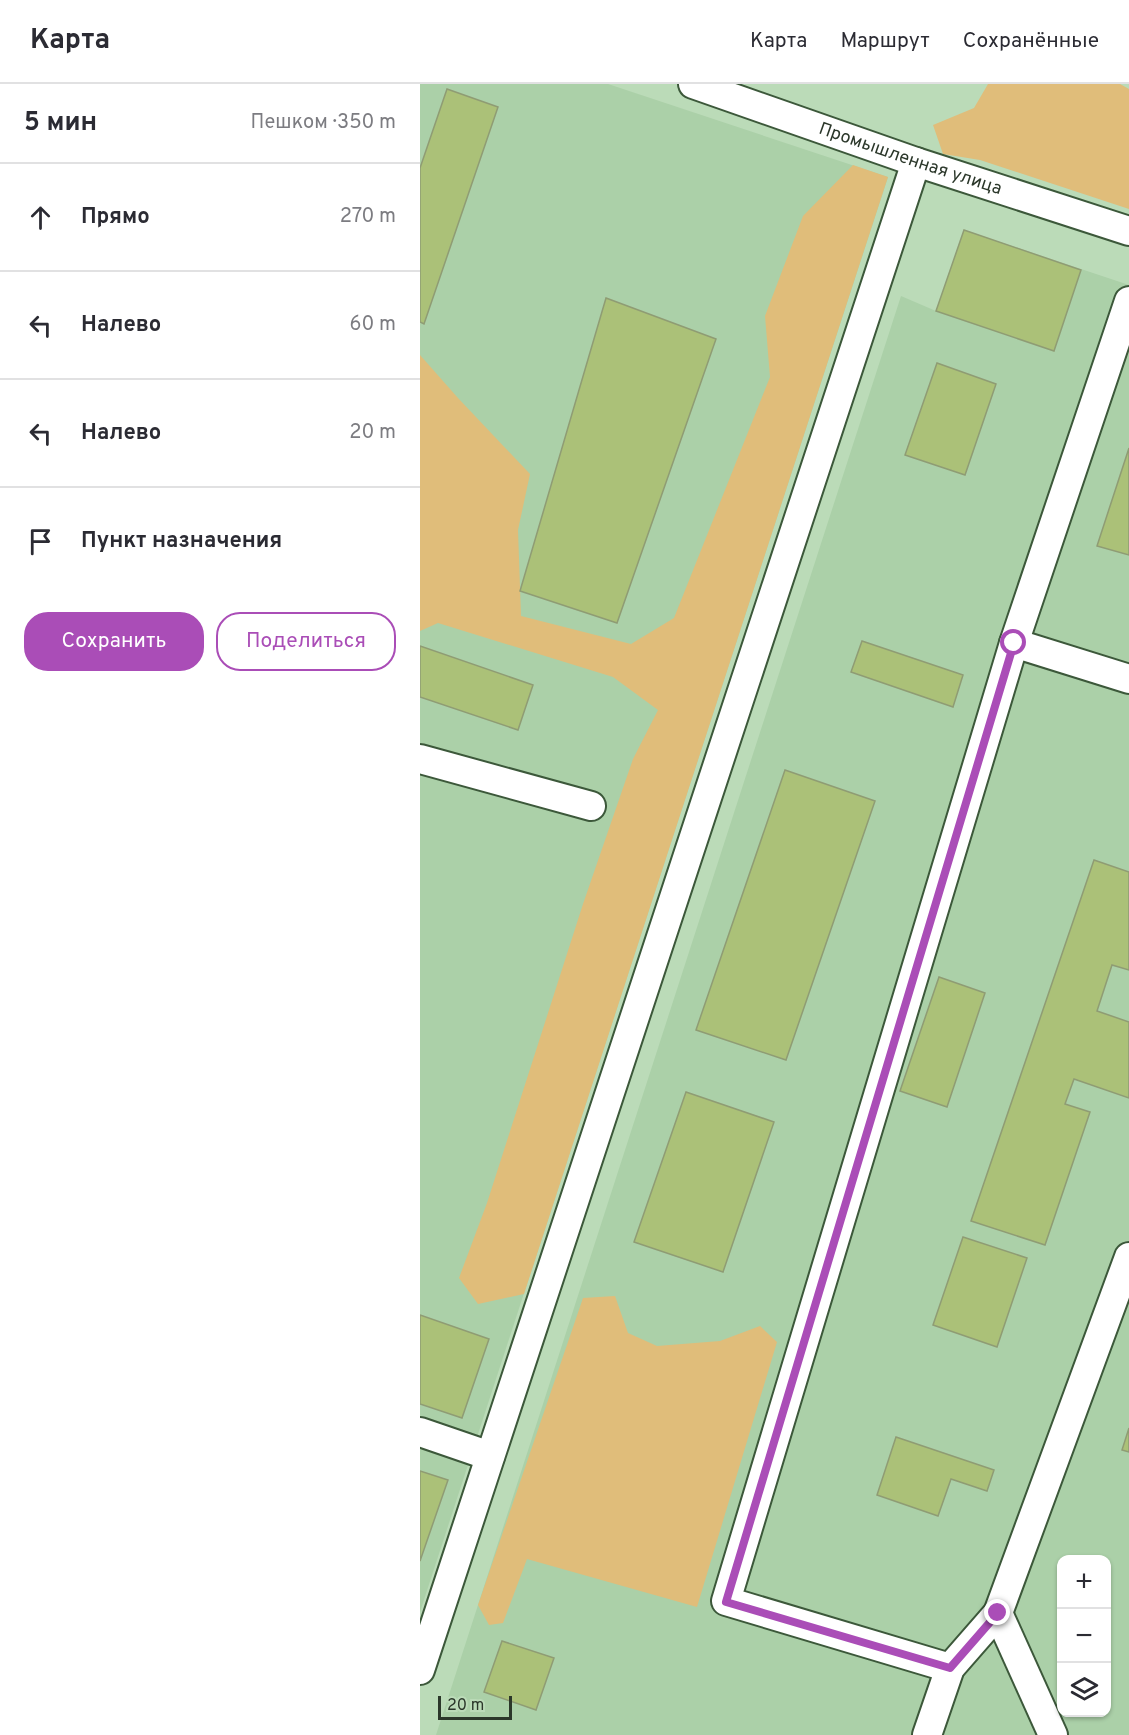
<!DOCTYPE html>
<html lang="ru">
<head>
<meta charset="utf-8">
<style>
	body { margin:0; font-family:Overpass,sans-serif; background:#f7f7f7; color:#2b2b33 }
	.controls { position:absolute; right:18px; bottom:18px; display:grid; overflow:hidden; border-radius:12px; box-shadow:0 2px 4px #0004 }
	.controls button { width:54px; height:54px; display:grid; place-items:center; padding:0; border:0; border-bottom:2px solid #e1e1e2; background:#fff; color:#2b2b33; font:30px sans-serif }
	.scale { position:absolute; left:18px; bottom:15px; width:74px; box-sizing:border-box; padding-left:6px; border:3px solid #2b372a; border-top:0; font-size:16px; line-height:21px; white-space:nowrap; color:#2b372a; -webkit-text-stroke:4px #bbdbb8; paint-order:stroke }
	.stop { position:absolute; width:18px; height:18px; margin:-14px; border:4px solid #aa4db7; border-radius:50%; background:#fff }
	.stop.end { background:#aa4db7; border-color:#fff; box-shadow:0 2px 6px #0008 }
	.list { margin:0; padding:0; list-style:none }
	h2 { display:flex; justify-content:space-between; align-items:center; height:78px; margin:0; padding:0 24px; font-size:26px }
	h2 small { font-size:20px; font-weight:400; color:#7c7c81 }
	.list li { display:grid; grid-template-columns:39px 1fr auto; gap:18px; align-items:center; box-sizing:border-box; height:108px; padding:0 24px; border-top:2px solid #e1e1e2 }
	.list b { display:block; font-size:22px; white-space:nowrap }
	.list em { font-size:20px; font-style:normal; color:#7c7c81 }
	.actions { display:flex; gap:12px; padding:18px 24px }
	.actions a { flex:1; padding:14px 0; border:2px solid #aa4db7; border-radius:24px; text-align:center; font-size:21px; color:#aa4db7 }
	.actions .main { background:#aa4db7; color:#fff }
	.icon { flex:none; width:33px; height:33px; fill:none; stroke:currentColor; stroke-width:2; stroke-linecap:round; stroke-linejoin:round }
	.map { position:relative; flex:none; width:709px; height:1651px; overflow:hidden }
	header { display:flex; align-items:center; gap:36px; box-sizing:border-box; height:84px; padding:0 30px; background:#fff; border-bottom:2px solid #e1e1e2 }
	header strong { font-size:28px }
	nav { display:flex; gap:33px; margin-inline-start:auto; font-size:21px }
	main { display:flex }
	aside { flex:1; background:#fff }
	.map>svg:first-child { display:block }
	.built { fill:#abd0a8; fill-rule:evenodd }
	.green { fill:#e0bd7a }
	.building { fill:#abc178; stroke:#8f9c74; stroke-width:1.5 }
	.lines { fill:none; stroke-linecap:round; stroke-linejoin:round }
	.minor-casing { stroke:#3c583a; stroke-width:32 }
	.minor { stroke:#fff; stroke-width:28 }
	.route { stroke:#aa4db7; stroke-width:8 }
	.labels { text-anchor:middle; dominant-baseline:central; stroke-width:4.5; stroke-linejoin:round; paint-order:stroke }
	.street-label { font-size:18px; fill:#2b372a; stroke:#bbdbb8 }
</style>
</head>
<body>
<header>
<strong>Карта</strong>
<nav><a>Карта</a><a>Маршрут</a><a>Сохранённые</a></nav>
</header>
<main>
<aside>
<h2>5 мин<small>Пешком · 350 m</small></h2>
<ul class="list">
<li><svg class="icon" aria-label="ahead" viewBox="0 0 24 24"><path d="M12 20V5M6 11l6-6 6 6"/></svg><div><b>Прямо</b></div><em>270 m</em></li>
<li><svg class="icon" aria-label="left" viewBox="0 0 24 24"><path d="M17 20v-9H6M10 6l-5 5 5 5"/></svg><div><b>Налево</b></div><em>60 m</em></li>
<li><svg class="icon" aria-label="left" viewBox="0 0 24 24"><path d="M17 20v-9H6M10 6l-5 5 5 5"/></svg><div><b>Налево</b></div><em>20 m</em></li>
<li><svg class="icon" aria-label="arrive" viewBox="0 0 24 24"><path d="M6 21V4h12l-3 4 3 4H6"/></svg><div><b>Пункт назначения</b></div></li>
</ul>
<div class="actions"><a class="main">Сохранить</a><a>Поделиться</a></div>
</aside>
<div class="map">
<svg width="709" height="1651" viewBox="0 0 709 1651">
	<rect width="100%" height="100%" fill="#bbdbb8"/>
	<g class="built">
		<polygon points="0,0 188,0 468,93 0,1528"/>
		<path d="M544 146 709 201V1651H16L481 212 516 227ZM642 1476H686V1628H642Z"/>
	</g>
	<g class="green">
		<polygon points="568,0 700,0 709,5 709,125 560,76 523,70 513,41 554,24"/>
		<polygon points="433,81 468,93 104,1210 58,1220 39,1194 67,1119 163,820 213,675 238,626 193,593 18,539 0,547 0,271 38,314 110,390 98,446 101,532 211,560 254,534 350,293 345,232 383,132"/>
		<polygon points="195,1212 208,1249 237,1262 300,1257 340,1242 357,1258 277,1523 107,1475 83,1539 69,1541 58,1521 163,1214"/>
	</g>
	<g class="building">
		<polygon points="27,5 78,23 4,240 0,238 0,84"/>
		<polygon points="544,146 661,186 634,267 516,227"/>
		<polygon points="186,214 296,255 197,539 100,507"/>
		<polygon points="517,279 576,300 545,391 485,371"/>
		<polygon points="709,364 709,471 677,462"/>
		<polygon points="442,557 543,591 533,623 431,588"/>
		<polygon points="0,562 113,601 98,646 0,613"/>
		<polygon points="365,686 455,717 366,976 276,946"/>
		<polygon points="674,776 709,788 709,886 692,881 677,927 709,938 709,1014 654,995 645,1020 670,1028 625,1161 551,1137"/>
		<polygon points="519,893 565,909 527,1023 480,1007"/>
		<polygon points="266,1008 354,1038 303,1188 214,1158"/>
		<polygon points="543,1153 607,1174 577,1263 513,1241"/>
		<polygon points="0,1231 69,1255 42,1334 0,1320"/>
		<polygon points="709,1344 709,1368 702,1366"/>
		<polygon points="476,1353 574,1386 567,1407 531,1395 518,1432 457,1411"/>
		<polygon points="0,1387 28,1396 0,1477"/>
		<polygon points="82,1557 134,1574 116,1626 64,1608"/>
	</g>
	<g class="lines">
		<g class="minor-casing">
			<g id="minor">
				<path id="s1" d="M273 0 496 78 709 147"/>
				<polyline points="594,559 709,595"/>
				<polyline points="0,675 171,722"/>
				<polyline points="0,1348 70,1372"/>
				<polyline points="578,1529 633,1651"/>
				<polyline points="530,1584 306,1517 594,559 709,217"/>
				<polyline points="0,1586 496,78"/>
				<polyline points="507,1651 530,1584 578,1529 709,1173"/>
			</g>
		</g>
		<use href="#minor" class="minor"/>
	</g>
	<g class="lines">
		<polyline class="route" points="578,1529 530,1584 306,1518 594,559"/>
	</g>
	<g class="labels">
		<g class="street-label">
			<text stroke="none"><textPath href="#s1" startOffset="230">Промышленная улица</textPath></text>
		</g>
	</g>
</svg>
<div class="controls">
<button>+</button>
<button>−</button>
<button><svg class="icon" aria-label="layers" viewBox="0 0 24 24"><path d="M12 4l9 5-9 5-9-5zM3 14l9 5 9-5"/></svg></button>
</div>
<div class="scale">20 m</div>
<div class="stop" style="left:594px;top:559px"></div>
<div class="stop end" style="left:578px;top:1529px"></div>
</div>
</main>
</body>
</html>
